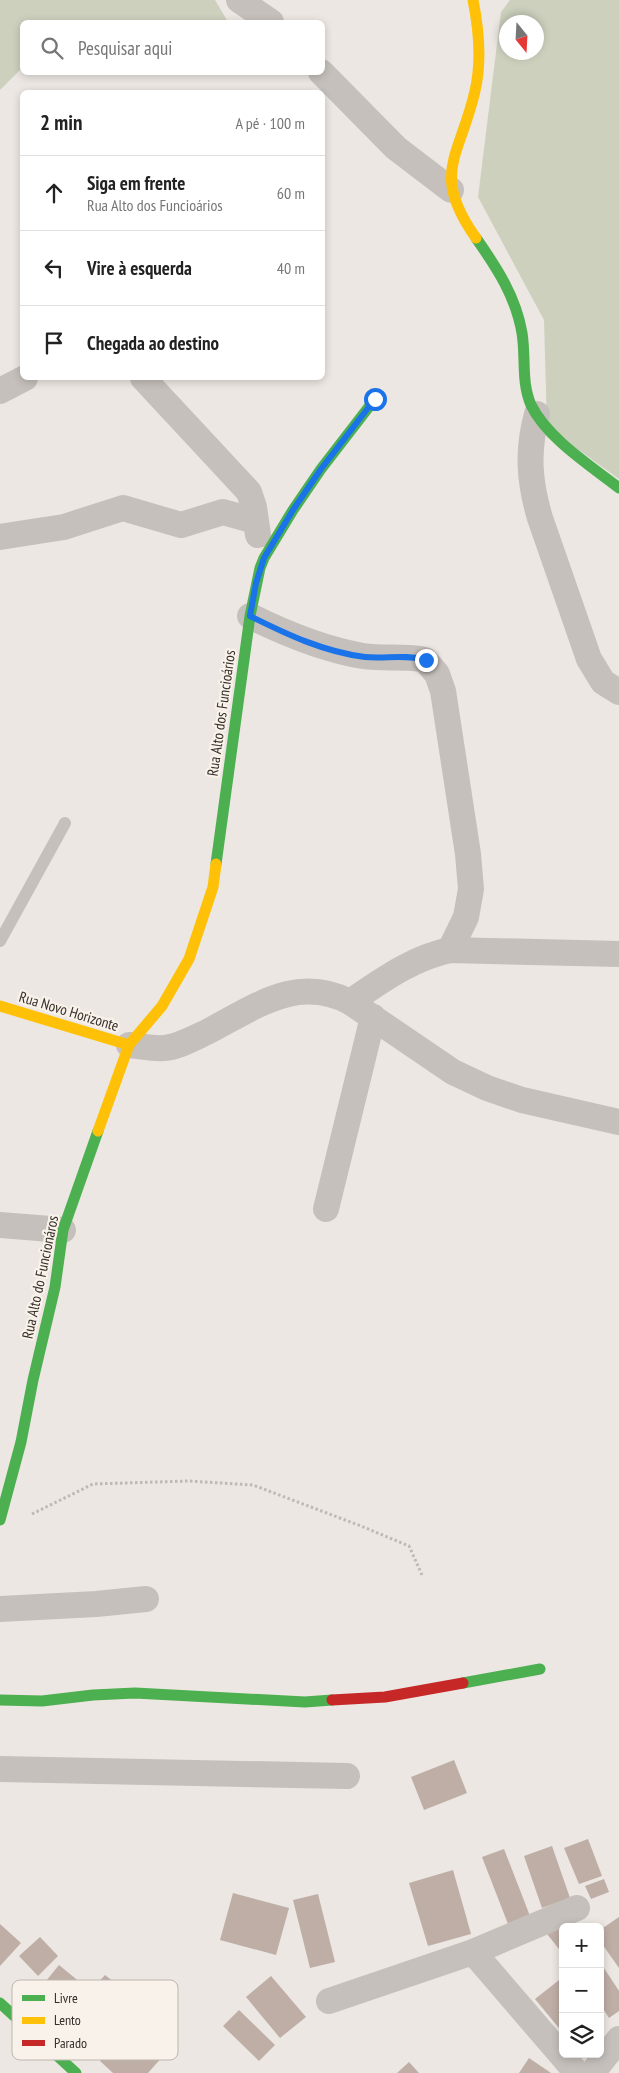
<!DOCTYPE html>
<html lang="pt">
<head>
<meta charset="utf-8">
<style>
	body { margin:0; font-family:"PT Sans Narrow",sans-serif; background:#f6f6f6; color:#222 }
	.controls { position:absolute; right:15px; bottom:15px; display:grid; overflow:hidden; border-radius:8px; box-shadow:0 2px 8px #0003 }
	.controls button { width:45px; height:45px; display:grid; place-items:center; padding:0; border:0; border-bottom:1px solid #e0e0e0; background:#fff; color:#222; font:25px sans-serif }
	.compass { position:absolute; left:499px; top:15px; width:45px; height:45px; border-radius:50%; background:#fff; box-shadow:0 2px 8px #0003; rotate:162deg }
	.stop { position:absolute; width:15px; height:15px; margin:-11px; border:4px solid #1a73e8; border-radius:50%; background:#fff }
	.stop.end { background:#1a73e8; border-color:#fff; box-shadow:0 1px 5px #0008 }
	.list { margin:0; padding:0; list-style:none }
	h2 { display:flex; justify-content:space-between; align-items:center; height:65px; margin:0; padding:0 20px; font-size:21px }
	h2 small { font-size:16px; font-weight:400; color:#767676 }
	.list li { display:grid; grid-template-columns:32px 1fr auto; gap:15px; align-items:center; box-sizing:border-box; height:75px; padding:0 20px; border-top:1px solid #e0e0e0 }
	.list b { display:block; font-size:19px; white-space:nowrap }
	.list p { margin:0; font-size:16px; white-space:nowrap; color:#767676 }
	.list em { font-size:16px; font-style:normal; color:#767676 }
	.icon { flex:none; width:28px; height:28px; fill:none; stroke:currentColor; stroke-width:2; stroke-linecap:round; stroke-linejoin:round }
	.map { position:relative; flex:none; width:619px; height:2073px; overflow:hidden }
	.search { position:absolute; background:#fff; box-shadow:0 2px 8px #0003; left:20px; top:20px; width:305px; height:55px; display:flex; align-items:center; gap:12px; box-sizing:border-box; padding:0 18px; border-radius:8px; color:#767676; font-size:19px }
	.panel { position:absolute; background:#fff; box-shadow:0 2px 8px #0003; left:20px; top:90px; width:305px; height:290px; border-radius:8px }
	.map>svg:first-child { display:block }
	.green { fill:#ccd0bd; fill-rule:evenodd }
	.building { fill:#beaea6 }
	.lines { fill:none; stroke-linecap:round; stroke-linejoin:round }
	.path { stroke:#beb9b3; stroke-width:3; stroke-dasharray:2.5 2.5; stroke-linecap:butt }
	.lane { stroke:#c5c0bb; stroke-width:12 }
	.street { stroke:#c5c0bb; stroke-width:26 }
	.fast { stroke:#4caf50; stroke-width:11 }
	.slow { stroke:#ffc107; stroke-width:11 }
	.jam { stroke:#c62828; stroke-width:11 }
	.route { stroke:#1a73e8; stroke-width:6 }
	.labels { text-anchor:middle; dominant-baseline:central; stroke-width:4.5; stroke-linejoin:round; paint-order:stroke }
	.street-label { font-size:15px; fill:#352e29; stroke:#f8f2ea }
	.key { fill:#f8f2ea; stroke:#beb7b0; stroke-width:1 }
	.key-label { font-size:14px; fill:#352e29 }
</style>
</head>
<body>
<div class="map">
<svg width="619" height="2073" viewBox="0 0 619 2073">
	<rect width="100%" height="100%" fill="#ece7e2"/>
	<g class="green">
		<polygon points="0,0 215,0 228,22 22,22 22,68 0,90"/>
		<path d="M510 0H619V479L547 427 544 320 478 197 501 12ZM506 22H536V52H506Z"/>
	</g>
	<g class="building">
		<polygon points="454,1760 467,1793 424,1810 411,1777"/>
		<polygon points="588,1839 602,1876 579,1884 564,1848"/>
		<polygon points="552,1846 570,1898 542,1908 524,1856"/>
		<polygon points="504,1849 530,1916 508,1924 482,1857"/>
		<polygon points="453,1870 471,1934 428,1946 409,1883"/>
		<polygon points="604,1879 609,1892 591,1899 585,1886"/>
		<polygon points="233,1893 289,1908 276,1955 220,1940"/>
		<polygon points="318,1894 335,1962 310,1968 293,1900"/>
		<polygon points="619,1917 619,1968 600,1941 600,1930"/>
		<polygon points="568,1919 575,1927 563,1927 563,1954 547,1934"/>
		<polygon points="0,1924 21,1943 0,1966"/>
		<polygon points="40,1937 58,1956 38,1976 19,1956"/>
		<polygon points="600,1962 619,1991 619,2011 609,2018 600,2004"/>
		<polygon points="59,1965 87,1988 54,2029 25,2007"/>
		<polygon points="105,1975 119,1986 103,2004 89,1993"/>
		<polygon points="271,1976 306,2017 280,2038 246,1997"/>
		<polygon points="563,1977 563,2033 535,1999"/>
		<polygon points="239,2010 275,2045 259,2061 223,2026"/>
		<polygon points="141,2017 172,2046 148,2073 113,2073 100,2061"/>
		<polygon points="529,2058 551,2073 519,2073"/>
		<polygon points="409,2062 419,2073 397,2073"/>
	</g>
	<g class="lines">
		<polyline class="path" points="32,1514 93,1484 188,1481 253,1485 361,1526 409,1546 422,1575"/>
		<polyline class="lane" points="0,941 65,823"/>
		<g class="street">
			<polyline points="239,0 271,22"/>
			<polyline points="321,72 396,148 451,190"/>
			<polyline points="143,378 249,492 254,507 258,535"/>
			<polyline points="0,391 25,378"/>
			<path d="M537 414C527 451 529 481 540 518L589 659 603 682 619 692"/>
			<polyline points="0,537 64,527 123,508 181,525 223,512 255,521"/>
			<path d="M250 616C286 634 322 649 363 656 382 659 402 656 421 659L425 660 437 674 443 691 468 854 471 889 466 917 450 950"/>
			<path d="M350 1002C381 981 412 958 450 950L619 954"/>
			<path d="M129 1045C140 1046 153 1049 164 1048 178 1047 194 1038 207 1032 254 1008 296 974 350 1002L453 1072 487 1088 522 1100 619 1122"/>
			<polyline points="326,1209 373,1017"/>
			<polyline points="0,1225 63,1230"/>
			<polyline points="0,1609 96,1604 146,1599"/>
			<polyline points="0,1769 347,1776"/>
			<polyline points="473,1952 577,2073"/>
			<polyline points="329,2001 473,1952 577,1908"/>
			<polyline points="592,2073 619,2039"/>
		</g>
		<g class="fast">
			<path d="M476 238C497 268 516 297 522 333 526 357 521 382 531 405 547 438 591 466 619 488"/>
			<polyline points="216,864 250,616 260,568 264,558 293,510 321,469 375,399"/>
			<polyline points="0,1520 21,1442 33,1380 55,1287 63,1230 98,1131"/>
			<polyline points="463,1683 540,1669"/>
			<polyline points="0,1700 42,1701 93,1695 135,1693 305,1702 332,1700"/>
			<polyline points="0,2003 76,2073"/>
		</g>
		<g class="slow">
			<path d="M473 0C479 30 482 61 475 91 460 157 430 173 476 238"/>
			<polyline points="0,1006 129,1045"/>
			<polyline points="98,1131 129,1045 162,1006 189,959 213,887 216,864"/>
		</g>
		<polyline class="jam" points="332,1700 385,1697 463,1683"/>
	</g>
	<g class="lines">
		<path class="route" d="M375 399 321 469 293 510 264 558 256 583 250 616C286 634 324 652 365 657 385 659 406 654 426 660"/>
	</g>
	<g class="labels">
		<g class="street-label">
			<text transform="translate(221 713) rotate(-82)">Rua Alto dos Funcioários</text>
			<text transform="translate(69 1011) rotate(17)">Rua Novo Horizonte</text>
			<text transform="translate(40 1277) rotate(-78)">Rua Alto do Funcionáros</text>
		</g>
	</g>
	<rect x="12" y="1980" width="166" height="80" rx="8" class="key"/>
	<rect x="22" y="1995" width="23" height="6" fill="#4caf50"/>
	<rect x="22" y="2017" width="23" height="7" fill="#ffc107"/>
	<rect x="22" y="2040" width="23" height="6" fill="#c62828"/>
	<g class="key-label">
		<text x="54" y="2003">Livre</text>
		<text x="54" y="2025">Lento</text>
		<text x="54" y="2048">Parado</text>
	</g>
</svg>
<div class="controls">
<button>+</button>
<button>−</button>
<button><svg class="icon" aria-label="layers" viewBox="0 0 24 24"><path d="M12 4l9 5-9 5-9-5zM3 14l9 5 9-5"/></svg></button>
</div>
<svg class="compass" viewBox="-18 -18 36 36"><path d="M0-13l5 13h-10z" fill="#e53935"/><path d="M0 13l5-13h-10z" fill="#767676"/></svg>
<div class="stop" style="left:375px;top:399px"></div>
<div class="stop end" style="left:426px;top:660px"></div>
<div class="search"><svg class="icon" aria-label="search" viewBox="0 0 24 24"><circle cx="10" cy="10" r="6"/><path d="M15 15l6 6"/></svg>Pesquisar aqui</div>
<section class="panel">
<h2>2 min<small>A pé · 100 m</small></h2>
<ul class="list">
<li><svg class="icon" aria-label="ahead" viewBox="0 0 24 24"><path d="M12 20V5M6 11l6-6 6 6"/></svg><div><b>Siga em frente</b><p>Rua Alto dos Funcioários</p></div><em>60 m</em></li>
<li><svg class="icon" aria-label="left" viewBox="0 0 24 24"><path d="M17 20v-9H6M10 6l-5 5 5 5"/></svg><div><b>Vire à esquerda</b></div><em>40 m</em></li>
<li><svg class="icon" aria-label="arrive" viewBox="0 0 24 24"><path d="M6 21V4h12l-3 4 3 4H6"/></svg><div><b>Chegada ao destino</b></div></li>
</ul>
</section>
</div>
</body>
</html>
